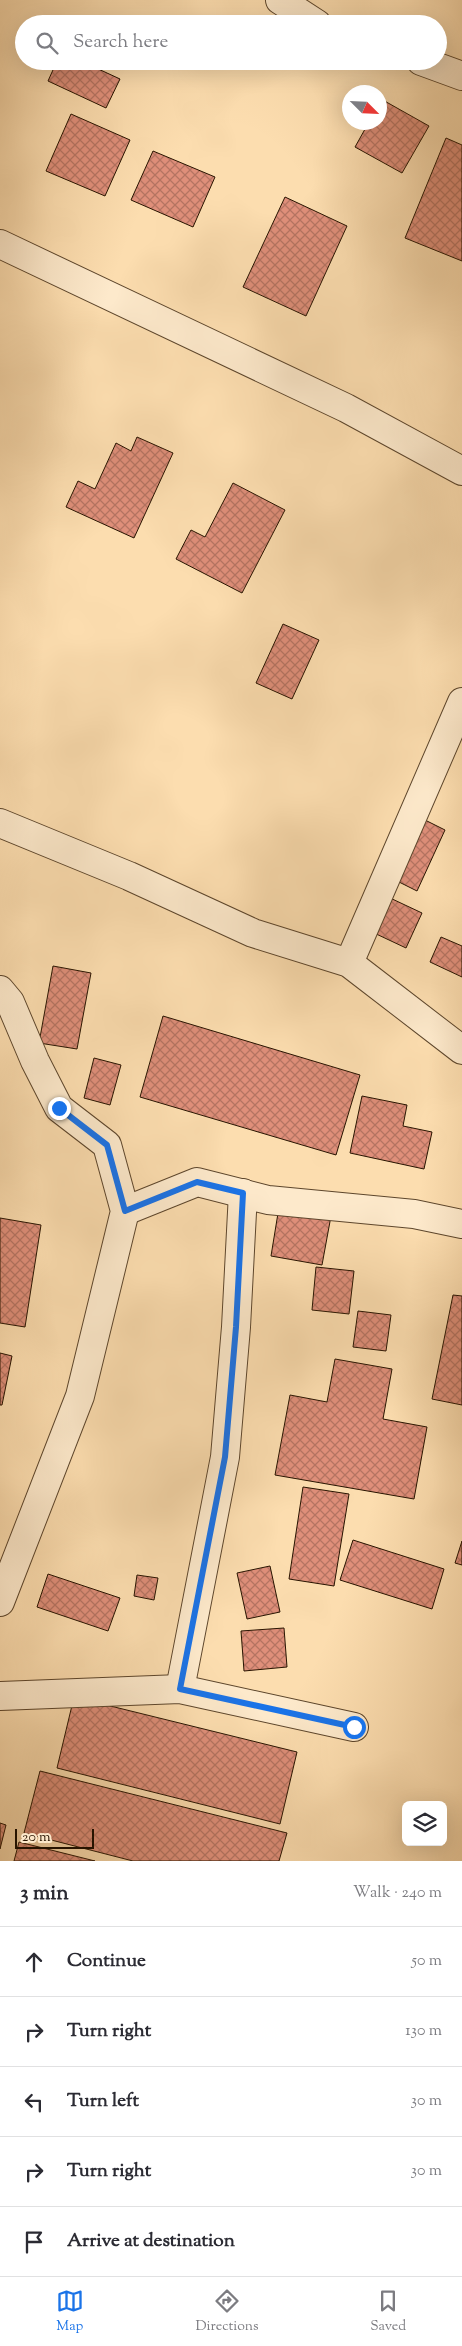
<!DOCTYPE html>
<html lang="en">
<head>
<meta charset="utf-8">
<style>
	body { margin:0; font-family:"Sorts Mill Goudy",serif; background:#f7f7f7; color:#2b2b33 }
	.controls { position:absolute; right:15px; bottom:15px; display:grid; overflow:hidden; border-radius:8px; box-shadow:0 5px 20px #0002 }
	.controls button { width:45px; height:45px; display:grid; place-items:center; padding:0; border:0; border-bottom:1px solid #e1e1e2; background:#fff; color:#2b2b33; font:25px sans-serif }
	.compass { position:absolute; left:342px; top:85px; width:45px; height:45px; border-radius:50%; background:#fff; box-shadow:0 5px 20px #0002; rotate:114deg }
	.scale { position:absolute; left:15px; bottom:12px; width:79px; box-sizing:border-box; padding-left:5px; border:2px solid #281400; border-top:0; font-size:14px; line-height:18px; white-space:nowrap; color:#281400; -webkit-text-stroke:4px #fde9cb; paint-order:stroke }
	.stop { position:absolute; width:15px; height:15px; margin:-11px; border:4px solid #1a73e8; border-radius:50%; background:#fff }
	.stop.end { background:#1a73e8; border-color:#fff; box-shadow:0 1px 5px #0008 }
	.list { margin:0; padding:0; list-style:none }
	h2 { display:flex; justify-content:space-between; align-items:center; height:65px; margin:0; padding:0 20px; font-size:21px }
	h2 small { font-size:16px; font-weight:400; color:#7c7c81 }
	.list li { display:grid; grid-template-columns:32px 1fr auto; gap:15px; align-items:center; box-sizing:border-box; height:70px; padding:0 20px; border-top:1px solid #e1e1e2 }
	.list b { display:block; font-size:19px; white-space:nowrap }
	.list em { font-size:16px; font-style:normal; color:#7c7c81 }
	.icon { flex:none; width:28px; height:28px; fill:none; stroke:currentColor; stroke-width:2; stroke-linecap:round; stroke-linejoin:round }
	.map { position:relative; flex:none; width:462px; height:1861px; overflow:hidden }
	.search { position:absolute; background:#fff; box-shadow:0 5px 20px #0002; left:15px; right:15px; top:15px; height:55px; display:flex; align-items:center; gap:12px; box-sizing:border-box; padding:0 18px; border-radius:28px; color:#7c7c81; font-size:19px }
	.sheet { height:415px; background:#fff }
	nav { display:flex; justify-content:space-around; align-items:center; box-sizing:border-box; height:70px; border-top:1px solid #e1e1e2; background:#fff; font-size:14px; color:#7c7c81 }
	nav a { display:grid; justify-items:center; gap:2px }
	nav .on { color:#1a73e8 }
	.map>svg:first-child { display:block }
	.building { fill:url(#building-cross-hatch); stroke:#281400 }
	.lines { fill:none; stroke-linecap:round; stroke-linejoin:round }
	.minor-casing { stroke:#5d462c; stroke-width:30 }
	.minor { stroke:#fde9cb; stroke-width:28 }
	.route { stroke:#1a73e8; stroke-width:6 }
</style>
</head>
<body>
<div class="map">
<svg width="462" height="1861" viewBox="0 0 462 1861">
	<defs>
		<pattern id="building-cross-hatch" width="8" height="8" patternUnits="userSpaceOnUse" patternTransform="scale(1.25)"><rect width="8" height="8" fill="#df8f7a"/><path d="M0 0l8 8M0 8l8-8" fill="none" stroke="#b57462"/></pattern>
	</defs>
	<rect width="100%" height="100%" fill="#fcddaf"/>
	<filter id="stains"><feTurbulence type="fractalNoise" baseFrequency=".004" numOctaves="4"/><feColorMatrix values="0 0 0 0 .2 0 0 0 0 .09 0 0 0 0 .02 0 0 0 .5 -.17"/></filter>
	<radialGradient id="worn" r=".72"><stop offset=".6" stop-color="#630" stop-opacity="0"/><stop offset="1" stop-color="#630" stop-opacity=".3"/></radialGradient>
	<g class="building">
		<polygon points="57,61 81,61 120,79 106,108 48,81"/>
		<polygon points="381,99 429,126 402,173 355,147 369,122 380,122"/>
		<polygon points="71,114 130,140 105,196 46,171"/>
		<polygon points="446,138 462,145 462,261 405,238"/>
		<polygon points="153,151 215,177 193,227 131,200"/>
		<polygon points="285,197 347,226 306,316 243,287"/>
		<polygon points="137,437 173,453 134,538 66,507 78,481 95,489 116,443 131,451"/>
		<polygon points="233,483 285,510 242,593 176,559 191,530 205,537"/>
		<polygon points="283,624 319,640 292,699 256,683"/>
		<polygon points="423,819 445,830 417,891 395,880"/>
		<polygon points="388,897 422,913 406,948 372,932"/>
		<polygon points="441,937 462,946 462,977 430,962"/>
		<polygon points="53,966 91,973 77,1049 39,1043"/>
		<polygon points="163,1016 360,1075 336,1155 140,1097"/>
		<polygon points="94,1058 121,1065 110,1105 84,1098"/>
		<polygon points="362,1096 407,1105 403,1126 432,1132 424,1169 350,1153"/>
		<polygon points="279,1207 331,1216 322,1265 271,1256"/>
		<polygon points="0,1218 41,1225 25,1327 0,1323"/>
		<polygon points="316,1267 354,1271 349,1314 312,1310"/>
		<polygon points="453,1295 462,1296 462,1405 432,1399"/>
		<polygon points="358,1311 391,1315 386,1351 353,1347"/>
		<polygon points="0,1353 12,1356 2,1405 0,1405"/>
		<polygon points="335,1359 392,1369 383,1419 427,1427 414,1499 275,1475 290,1395 327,1402"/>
		<polygon points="303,1487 349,1494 334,1586 289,1579"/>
		<polygon points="353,1540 444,1569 432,1609 340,1580"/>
		<polygon points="462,1541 462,1565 455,1563"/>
		<polygon points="270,1566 280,1612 247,1619 237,1573"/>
		<polygon points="48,1574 120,1598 108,1631 37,1607"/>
		<polygon points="137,1575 158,1578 154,1600 134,1596"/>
		<polygon points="284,1628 287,1667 244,1671 241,1631"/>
		<polygon points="74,1697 297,1752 280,1824 57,1768"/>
		<polygon points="40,1771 287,1833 279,1861 133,1861 24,1833"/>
		<polygon points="0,1823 6,1825 0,1849"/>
		<polygon points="19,1842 95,1861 14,1861"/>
	</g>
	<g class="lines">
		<g class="minor-casing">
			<g id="minor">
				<polyline points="280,0 317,24"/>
				<polyline points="421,61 462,76"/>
				<polyline points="0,244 346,408 462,471"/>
				<polyline points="0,823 129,876 253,933 349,963 462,1050"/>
				<polyline points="349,963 462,702"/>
				<polyline points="0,990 10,1002 35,1061 59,1108 107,1145 125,1211 80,1396 0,1602"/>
				<polyline points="125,1211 197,1182 268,1200 414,1214 462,1224"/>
				<polyline points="180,1689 225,1457 236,1327 243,1193"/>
				<polyline points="0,1696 180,1689 354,1727"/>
			</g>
		</g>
		<use href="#minor" class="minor"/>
	</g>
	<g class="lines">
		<polyline class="route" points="59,1108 107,1145 125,1211 197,1182 243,1193 236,1327 225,1457 180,1689 354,1727"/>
	</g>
	<rect width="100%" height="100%" filter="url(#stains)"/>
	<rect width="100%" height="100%" fill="url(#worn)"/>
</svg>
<div class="controls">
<button><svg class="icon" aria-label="layers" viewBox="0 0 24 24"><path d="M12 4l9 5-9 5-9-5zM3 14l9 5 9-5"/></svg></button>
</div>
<svg class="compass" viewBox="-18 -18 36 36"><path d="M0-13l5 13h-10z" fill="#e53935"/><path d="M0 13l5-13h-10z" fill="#7c7c81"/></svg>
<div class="scale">20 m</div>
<div class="stop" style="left:354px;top:1727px"></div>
<div class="stop end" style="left:59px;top:1108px"></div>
<div class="search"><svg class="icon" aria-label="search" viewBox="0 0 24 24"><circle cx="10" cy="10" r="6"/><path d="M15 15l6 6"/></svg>Search here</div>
</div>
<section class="sheet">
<h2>3 min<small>Walk · 240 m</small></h2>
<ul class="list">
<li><svg class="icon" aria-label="ahead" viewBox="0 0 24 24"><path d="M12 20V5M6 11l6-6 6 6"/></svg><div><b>Continue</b></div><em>50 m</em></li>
<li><svg class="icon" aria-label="right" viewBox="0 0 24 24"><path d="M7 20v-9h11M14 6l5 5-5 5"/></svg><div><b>Turn right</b></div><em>130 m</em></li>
<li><svg class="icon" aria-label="left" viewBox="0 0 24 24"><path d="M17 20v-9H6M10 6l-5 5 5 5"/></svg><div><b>Turn left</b></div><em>30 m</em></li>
<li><svg class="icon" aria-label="right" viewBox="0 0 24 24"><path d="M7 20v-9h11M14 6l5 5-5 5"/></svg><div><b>Turn right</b></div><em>30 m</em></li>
<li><svg class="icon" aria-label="arrive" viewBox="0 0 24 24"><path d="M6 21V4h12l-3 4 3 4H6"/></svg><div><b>Arrive at destination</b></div></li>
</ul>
</section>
<nav>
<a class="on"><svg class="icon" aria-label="map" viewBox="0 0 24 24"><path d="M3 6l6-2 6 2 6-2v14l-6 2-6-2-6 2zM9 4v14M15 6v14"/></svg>Map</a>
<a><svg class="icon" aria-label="directions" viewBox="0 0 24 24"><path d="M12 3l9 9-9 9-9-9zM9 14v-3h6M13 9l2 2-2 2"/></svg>Directions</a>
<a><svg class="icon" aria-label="saved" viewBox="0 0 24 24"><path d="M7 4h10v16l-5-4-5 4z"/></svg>Saved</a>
</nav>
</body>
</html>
